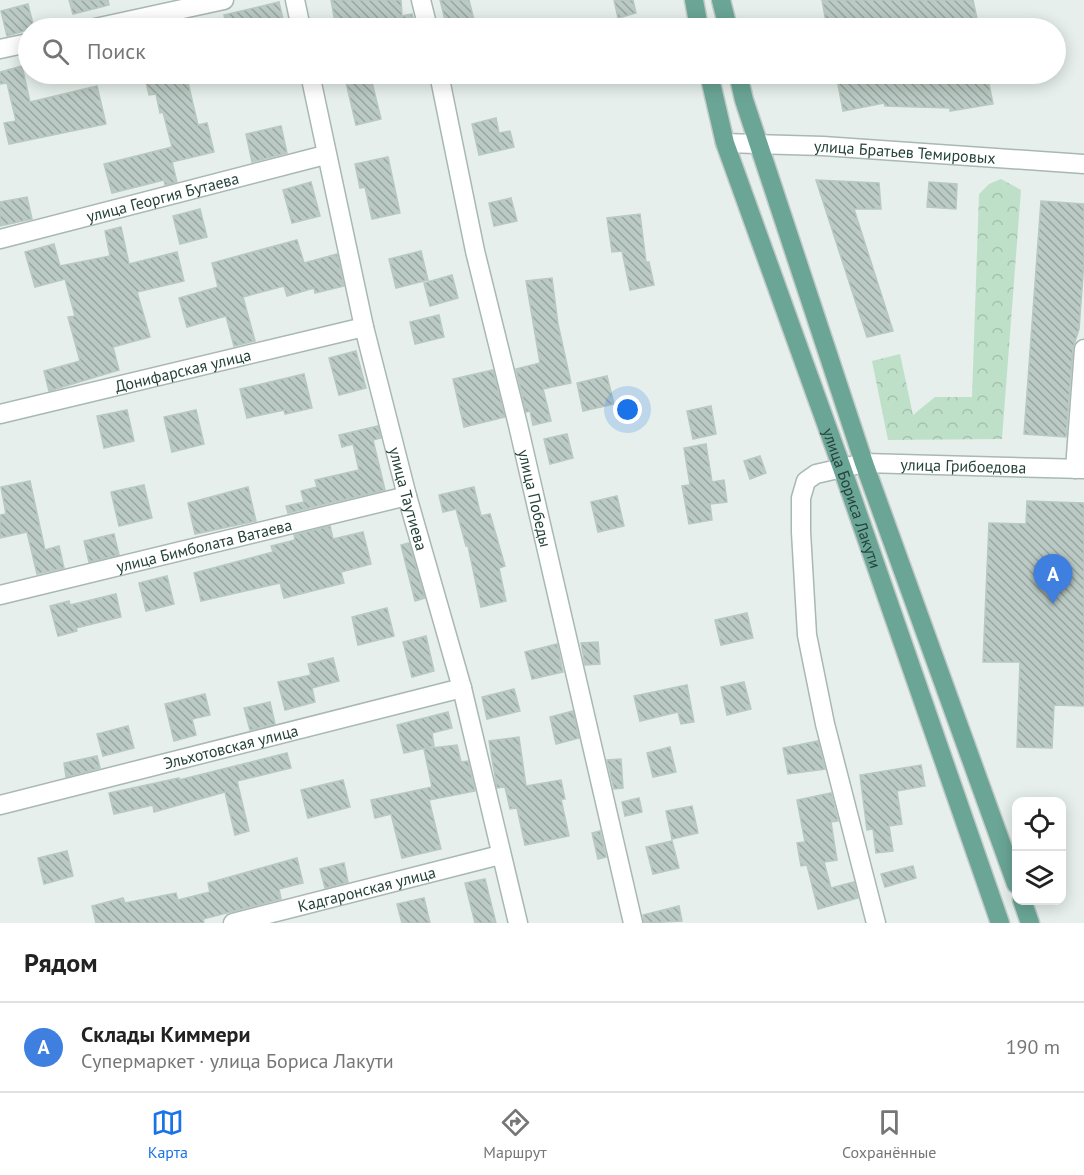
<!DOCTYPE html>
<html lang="ru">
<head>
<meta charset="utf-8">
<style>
	body { margin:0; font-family:"PT Sans",sans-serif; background:#f2f2f2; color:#222 }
	.controls { position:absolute; right:18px; bottom:18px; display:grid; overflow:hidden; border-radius:12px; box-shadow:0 3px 15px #0003 }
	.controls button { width:54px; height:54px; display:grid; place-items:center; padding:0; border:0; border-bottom:2px solid #e0e0e0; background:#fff; color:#222; font:30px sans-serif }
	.you { position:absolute; left:628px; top:410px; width:21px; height:21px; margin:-15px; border:4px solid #fff; border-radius:50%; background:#1a73e8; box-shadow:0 0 0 9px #1a73e833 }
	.badge { display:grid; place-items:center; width:39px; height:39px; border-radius:50%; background:#1a73e8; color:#fff; font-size:20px; font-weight:700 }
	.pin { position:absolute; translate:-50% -50px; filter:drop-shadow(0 2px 3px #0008) }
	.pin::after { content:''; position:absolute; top:32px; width:21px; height:18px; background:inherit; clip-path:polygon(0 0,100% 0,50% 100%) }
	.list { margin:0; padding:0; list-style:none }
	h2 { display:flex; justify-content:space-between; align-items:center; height:78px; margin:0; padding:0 24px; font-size:26px }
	h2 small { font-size:20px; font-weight:400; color:#767676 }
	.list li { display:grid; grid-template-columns:39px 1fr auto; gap:18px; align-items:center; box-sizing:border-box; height:90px; padding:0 24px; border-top:2px solid #e0e0e0 }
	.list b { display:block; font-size:22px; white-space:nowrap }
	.list p { margin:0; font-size:20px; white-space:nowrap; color:#767676 }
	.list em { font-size:20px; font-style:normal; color:#767676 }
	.icon { flex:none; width:33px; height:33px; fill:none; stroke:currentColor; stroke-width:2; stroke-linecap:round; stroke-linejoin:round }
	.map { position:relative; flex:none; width:1084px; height:923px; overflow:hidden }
	.search { position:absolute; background:#fff; box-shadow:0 3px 15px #0003; left:18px; right:18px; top:18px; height:66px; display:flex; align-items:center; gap:15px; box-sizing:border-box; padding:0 21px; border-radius:33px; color:#767676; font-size:22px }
	.sheet { height:168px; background:#fff }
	nav { display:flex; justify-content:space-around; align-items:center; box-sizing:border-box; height:84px; border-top:2px solid #e0e0e0; background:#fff; font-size:16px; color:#767676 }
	nav a { display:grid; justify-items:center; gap:3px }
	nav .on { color:#1a73e8 }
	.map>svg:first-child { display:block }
	.forest { fill:url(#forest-crowns) }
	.building { fill:url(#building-back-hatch); stroke:#b8c9c2; stroke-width:1.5 }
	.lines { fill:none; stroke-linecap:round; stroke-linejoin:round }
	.minor-casing { stroke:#a8b8b2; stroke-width:21 }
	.major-casing { stroke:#c2cac8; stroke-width:21 }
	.minor { stroke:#fff; stroke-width:18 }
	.major { stroke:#6aa596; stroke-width:18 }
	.labels { text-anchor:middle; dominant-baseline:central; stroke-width:6; stroke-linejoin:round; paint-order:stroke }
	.street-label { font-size:16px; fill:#24423a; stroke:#f7fbf9 }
</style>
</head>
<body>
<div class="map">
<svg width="1084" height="923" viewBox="0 0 1084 923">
	<defs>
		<pattern id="forest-crowns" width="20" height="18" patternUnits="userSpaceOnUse" patternTransform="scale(1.5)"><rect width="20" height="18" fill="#bfe0c8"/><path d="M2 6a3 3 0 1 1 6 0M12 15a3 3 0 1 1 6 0" fill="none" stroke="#a4c1ad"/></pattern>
		<pattern id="building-back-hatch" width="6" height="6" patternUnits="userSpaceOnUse" patternTransform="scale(1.5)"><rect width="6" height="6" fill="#bbcac4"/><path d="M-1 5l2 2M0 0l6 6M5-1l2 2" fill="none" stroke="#98a6a0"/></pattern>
	</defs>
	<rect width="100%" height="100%" fill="#e6efeb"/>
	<polygon class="forest" points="1001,179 1021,190 1002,439 888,440 872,361 900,354 913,415 935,397 972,397 979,194 989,184"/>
	<g class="building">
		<polygon points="69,0 108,0 109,5 73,14"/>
		<polygon points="331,0 401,0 402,16 412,14 415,27 336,28"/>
		<polygon points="440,0 469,0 476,28 447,28"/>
		<polygon points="614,0 633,0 636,13 618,18"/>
		<polygon points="822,0 973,0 979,28 827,28"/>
		<polygon points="279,2 285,28 227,28 224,15"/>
		<polygon points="28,4 34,28 7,36 1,11"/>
		<polygon points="22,66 30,102 97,86 106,124 9,144 4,123 16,121 7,83 0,84 0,72"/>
		<polygon points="144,74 186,74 198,125 207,123 214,152 172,162 177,182 165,185 164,180 112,193 104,164 172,147 163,112 160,113 156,94 149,95"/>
		<polygon points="344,74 370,74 381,119 356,125"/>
		<polygon points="836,74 987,74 993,104 950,111 950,108 885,106 884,103 843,111"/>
		<polygon points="496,118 499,133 510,131 514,147 479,155 472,124"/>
		<polygon points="281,126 287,153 252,162 246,134"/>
		<polygon points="388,157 400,213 372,219 365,187 360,188 355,164"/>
		<polygon points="816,180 879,183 881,209 854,209 893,331 867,337"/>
		<polygon points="311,182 320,216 292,223 283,190"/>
		<polygon points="929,182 957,184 956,209 927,207"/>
		<polygon points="27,197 32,219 0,226 0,202"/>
		<polygon points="511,198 517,221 494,226 489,203"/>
		<polygon points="1041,201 1084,204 1084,261 1079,329 1073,348 1066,437 1024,434"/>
		<polygon points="200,209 207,237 180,244 173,216"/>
		<polygon points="640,214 646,262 649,262 654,285 630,290 622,251 612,252 607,218"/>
		<polygon points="121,227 129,264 177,252 184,281 137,292 150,337 113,347 119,370 49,391 44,371 80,361 68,317 75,316 65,279 35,287 25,252 54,244 60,266 110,256 105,231"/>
		<polygon points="297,240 304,263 337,254 344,286 315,293 314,288 287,296 284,286 243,297 255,341 234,346 226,316 187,327 179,298 218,287 212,263"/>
		<polygon points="421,251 428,280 396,288 389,259"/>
		<polygon points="452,275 458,298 430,306 424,283"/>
		<polygon points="552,278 558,324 571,383 543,389 551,421 533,425 530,411 526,412 516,369 540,363 526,281"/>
		<polygon points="439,315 444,337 415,344 410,322"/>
		<polygon points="356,351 366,388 339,395 329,358"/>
		<polygon points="493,370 505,417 464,427 453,379"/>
		<polygon points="304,374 312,408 285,414 284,410 247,418 240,389"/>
		<polygon points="607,376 614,404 583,411 577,383"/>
		<polygon points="711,406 716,434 693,439 687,411"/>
		<polygon points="127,410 134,441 104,448 97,416"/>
		<polygon points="196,410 204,444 172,452 164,417"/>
		<polygon points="378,426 381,438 373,440 385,490 288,513 286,506 304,502 301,491 317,487 315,480 359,470 353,444 342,447 339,435"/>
		<polygon points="567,434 573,458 550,464 544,439"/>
		<polygon points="706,444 712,482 724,480 727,502 710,504 712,520 689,524 682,486 690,485 684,448"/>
		<polygon points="760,456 766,473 750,479 744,461"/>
		<polygon points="30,481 45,550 59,546 64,568 37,574 27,532 0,538 0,515 6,514 1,487"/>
		<polygon points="144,485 152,518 119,526 111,492"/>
		<polygon points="248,487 256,521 195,534 188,503"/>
		<polygon points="474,487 481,516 490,514 505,566 499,568 506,601 481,607 468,546 466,546 456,509 443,512 439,495"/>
		<polygon points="617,496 624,526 598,532 591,502"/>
		<polygon points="1027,501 1084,503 1084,706 1054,705 1052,748 1017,747 1020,662 983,662 989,523 1026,524"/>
		<polygon points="330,526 333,539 363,532 371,564 341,572 344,583 284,598 280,583 201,601 194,573 273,552 271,546 295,540 294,535"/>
		<polygon points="114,534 119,555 89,562 84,541"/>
		<polygon points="409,543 425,598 415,601 401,545"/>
		<polygon points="167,576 174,604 146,611 139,583"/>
		<polygon points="116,594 121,617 76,628 77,631 58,636 50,606 69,601 70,605"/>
		<polygon points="387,608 394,636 358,645 352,617"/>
		<polygon points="747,613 753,638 721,645 715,620"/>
		<polygon points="426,636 434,671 412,677 403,642"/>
		<polygon points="598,642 600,664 585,665 581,643"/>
		<polygon points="557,644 563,672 532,679 525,652"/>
		<polygon points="333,658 339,681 312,688 315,702 285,710 278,682 311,675 308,664"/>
		<polygon points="744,682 751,709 727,715 721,687"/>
		<polygon points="687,685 694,722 681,724 678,712 640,721 634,696"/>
		<polygon points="514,689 520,711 487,719 482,697"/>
		<polygon points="205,694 210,715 192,719 196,735 174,741 165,704"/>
		<polygon points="270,702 275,724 250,730 244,708"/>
		<polygon points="573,711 579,738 556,744 550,717"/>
		<polygon points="448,712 452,728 432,733 434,746 404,753 397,725"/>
		<polygon points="128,726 134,748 103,756 97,734"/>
		<polygon points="519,737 526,786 561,780 565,799 561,799 569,836 525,845 517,808 510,809 505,787 497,788 489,741"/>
		<polygon points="818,741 825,769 788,774 783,748"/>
		<polygon points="457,745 461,762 468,761 475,791 429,800 441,849 402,858 391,814 375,818 371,800 432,787 424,749"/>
		<polygon points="670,747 676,772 653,777 647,753"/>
		<polygon points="287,753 291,768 237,781 249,831 235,835 225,792 154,812 153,805 114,814 109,793 179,778 179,780"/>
		<polygon points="97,756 100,768 66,777 64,763"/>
		<polygon points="621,759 623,788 614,789 607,760"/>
		<polygon points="921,765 925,786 897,791 902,824 889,826 893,851 876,853 873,829 867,830 860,775"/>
		<polygon points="343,780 350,807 308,818 301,790"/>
		<polygon points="831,793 838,821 831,822 837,860 824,862 831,888 854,882 858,898 818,909 807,865 801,866 797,843 805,842 797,800"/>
		<polygon points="639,798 642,812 625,816 622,802"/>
		<polygon points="692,806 698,833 672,839 666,811"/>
		<polygon points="600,831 606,857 598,859 592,833"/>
		<polygon points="672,841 679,868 653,874 646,847"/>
		<polygon points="67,851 73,876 44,884 38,858"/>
		<polygon points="297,858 303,883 279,889 281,899 203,919 204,923 96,923 92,906 123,898 125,903 176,893 178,900 210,892 208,883"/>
		<polygon points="344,863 348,882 325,888 320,869"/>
		<polygon points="913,866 916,878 885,887 881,874"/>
		<polygon points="485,879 496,923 475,923 465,883"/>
		<polygon points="424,898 430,923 402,923 397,904"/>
		<polygon points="679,906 682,921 644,923 643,915"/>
	</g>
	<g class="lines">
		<g class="minor-casing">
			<g id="minor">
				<polyline points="295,0 301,28"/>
				<polyline points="421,0 428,28"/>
				<polyline points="95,28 224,0"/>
				<polyline points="0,49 28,43"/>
				<path id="s1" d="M310 74 364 327 407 496 462 688 518 923"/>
				<path id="s2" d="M439 74 475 251 518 425 633 923"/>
				<path id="s3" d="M725 143 823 146 1084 164"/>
				<path id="s4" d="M0 239 325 155"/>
				<path id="s5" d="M0 414 364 327"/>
				<polyline points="1075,469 1084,349"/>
				<path id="s6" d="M0 595 407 496"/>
				<path id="s7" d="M0 805 462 688"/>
				<path id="s8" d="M233 923 500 855"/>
				<path id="s9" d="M876 923 825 724 807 635 801 532V498L806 481 816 474 864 463 1084 469"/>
			</g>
		</g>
		<g class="major-casing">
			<g id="major">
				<polyline points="694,0 699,28"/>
				<polyline points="721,0 728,28"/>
				<path id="s10" d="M709 74 725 143 842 468 1000 923"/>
				<polyline points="738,74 744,100 864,463 1016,884"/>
				<polyline points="1022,900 1030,923"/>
			</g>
		</g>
		<use href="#minor" class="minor"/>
		<use href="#major" class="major"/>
	</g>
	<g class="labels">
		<g class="street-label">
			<text stroke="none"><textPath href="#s3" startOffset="180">улица Братьев Темировых</textPath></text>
			<text stroke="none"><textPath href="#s4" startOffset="168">улица Георгия Бутаева</textPath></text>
			<text stroke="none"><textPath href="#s5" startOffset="188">Донифарская улица</textPath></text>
			<text stroke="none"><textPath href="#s9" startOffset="612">улица Грибоедова</textPath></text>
			<text stroke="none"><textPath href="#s2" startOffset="435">улица Победы</textPath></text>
			<text stroke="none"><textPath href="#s1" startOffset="436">улица Таутиева</textPath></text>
			<text stroke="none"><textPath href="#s10" startOffset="448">улица Бориса Лакути</textPath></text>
			<text stroke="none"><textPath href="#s6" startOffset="210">улица Бимболата Ватаева</textPath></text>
			<text stroke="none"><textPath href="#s7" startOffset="238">Эльхотовская улица</textPath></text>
			<text stroke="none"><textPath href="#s8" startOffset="138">Кадгаронская улица</textPath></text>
		</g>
	</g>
</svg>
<div class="controls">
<button><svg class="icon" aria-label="locate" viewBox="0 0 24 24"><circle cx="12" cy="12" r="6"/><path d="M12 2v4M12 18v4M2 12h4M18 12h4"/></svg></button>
<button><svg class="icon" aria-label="layers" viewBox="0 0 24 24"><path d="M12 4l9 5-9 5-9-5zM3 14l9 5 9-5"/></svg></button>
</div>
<div class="you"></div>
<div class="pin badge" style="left:1053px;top:604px;background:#3f7fe0">A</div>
<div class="search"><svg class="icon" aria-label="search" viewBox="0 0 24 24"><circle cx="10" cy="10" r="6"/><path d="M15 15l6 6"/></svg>Поиск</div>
</div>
<section class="sheet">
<h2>Рядом<small></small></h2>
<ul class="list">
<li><span class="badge" style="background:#3f7fe0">A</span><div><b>Склады Киммери</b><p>Супермаркет · улица Бориса Лакути</p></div><em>190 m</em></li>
</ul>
</section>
<nav>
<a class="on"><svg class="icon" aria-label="map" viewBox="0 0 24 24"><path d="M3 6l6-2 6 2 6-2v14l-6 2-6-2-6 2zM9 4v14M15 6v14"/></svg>Карта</a>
<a><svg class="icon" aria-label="directions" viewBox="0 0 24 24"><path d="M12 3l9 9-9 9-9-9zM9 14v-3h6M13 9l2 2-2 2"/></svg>Маршрут</a>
<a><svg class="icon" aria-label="saved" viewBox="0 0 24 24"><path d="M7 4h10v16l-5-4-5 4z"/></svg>Сохранённые</a>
</nav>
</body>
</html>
